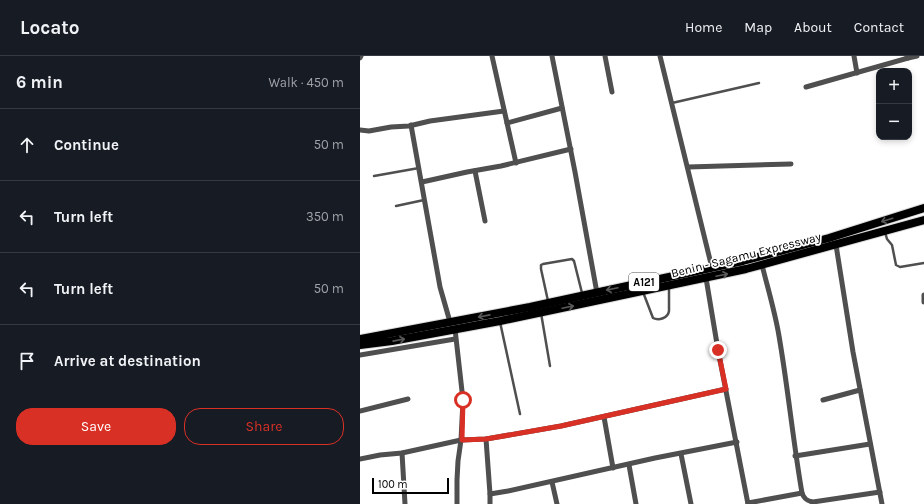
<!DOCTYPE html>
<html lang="en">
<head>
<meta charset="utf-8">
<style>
	body { margin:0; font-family:Karla,sans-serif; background:#242831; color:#f1f3f6 }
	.controls { position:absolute; right:12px; top:12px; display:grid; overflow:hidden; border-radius:8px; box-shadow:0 2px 6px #0003 }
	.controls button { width:36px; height:36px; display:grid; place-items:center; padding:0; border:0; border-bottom:1px solid #363941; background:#171b24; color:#f1f3f6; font:20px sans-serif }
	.scale { position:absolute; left:12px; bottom:10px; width:77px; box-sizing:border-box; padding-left:4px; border:2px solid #000; border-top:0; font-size:11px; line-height:14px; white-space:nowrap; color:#000; -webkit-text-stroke:3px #fff; paint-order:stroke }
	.stop { position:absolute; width:12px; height:12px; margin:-9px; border:3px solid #d93025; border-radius:50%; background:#fff }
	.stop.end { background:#d93025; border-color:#fff; box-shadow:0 1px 4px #0008 }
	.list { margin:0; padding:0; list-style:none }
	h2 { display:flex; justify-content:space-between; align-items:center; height:52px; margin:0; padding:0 16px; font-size:17px }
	h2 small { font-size:13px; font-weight:400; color:#9ea1a6 }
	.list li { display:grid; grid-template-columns:26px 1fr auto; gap:12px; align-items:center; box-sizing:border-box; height:72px; padding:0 16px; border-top:1px solid #363941 }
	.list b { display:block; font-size:15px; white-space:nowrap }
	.list em { font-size:13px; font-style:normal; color:#9ea1a6 }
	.actions { display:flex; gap:8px; padding:12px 16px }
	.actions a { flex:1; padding:9px 0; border:1px solid #d93025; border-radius:16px; text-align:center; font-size:14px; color:#d93025 }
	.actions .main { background:#d93025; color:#fff }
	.icon { flex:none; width:22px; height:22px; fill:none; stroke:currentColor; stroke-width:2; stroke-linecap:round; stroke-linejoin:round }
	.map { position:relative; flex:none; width:564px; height:448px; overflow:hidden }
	header { display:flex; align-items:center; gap:24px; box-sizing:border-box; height:56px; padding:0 20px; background:#171b24; border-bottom:1px solid #363941 }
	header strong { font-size:19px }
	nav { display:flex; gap:22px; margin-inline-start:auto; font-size:14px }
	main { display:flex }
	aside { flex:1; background:#171b24 }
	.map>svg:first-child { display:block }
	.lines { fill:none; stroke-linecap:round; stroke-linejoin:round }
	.trunk-casing { stroke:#dbdbdb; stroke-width:10 }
	.service { stroke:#4f4f4f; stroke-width:2.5 }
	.minor { stroke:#4f4f4f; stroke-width:5 }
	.trunk { stroke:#000; stroke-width:8 }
	.oneway { stroke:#595959 }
	.route { stroke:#d93025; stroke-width:5 }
	.labels { text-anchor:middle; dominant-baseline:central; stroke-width:3.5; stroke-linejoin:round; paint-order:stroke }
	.shield { fill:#fff; stroke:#4c4c4c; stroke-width:1 }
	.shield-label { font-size:11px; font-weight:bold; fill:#000 }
	.street-label { font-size:12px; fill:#000; stroke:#fff }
</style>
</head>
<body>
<header>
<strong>Locato</strong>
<nav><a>Home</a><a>Map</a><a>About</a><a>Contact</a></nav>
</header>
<main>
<aside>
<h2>6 min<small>Walk · 450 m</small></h2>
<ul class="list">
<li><svg class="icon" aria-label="ahead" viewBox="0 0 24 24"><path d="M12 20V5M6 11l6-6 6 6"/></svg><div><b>Continue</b></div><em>50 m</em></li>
<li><svg class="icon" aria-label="left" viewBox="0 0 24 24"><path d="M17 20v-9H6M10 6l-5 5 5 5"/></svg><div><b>Turn left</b></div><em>350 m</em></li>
<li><svg class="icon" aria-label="left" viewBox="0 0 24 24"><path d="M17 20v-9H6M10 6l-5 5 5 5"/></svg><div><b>Turn left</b></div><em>50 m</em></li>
<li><svg class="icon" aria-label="arrive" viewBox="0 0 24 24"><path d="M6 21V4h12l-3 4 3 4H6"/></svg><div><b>Arrive at destination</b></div></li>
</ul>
<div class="actions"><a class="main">Save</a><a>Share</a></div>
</aside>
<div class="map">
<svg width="564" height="448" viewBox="0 0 564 448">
	<rect width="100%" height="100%" fill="#fff"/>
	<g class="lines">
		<g class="trunk-casing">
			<g id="trunk">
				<polyline points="0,283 170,251 383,205 469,182 564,152"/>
				<polyline points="0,289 32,285 140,265 386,213 564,164"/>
			</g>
		</g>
		<g class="service">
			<polyline points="312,47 399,27"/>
			<polyline points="14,120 59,112"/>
			<polyline points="36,150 64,144"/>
			<polyline points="525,176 527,183 532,189 536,209 540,211 564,207"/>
			<path d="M283 236 293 262C299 265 308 262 309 255V230"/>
			<polyline points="188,245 181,213 181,209 183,208 212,203 214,205 222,237"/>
			<polyline points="181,257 190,310"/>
			<polyline points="140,266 160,358"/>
		</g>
		<g class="minor">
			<polyline points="132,0 156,107"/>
			<polyline points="192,0 215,116 237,237"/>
			<polyline points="245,0 252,36"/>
			<polyline points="300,0 352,212"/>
			<polyline points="494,0 497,17"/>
			<polyline points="547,0 548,2 557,0"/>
			<polyline points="0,2 1,0"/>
			<polyline points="446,31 548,2"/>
			<polyline points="147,67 202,52"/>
			<polyline points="51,69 80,231 90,266"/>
			<polyline points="0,74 9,75 31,71 49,70 70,65 144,55"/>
			<polyline points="328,111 431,108"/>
			<polyline points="115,115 125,165"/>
			<polyline points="62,126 107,116 141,110 211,93"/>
			<polyline points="476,189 493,296 522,448"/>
			<path d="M402 209C408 233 415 256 419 280 428 332 433 385 442 437 444 443 447 445 453 446L520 436"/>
			<polyline points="346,222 358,294 388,448"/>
			<polyline points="564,239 564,246"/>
			<polyline points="95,273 103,344 101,384 98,405 97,424 97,448"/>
			<polyline points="0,299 95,283"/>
			<polyline points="463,344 500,334"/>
			<polyline points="0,355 48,343"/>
			<polyline points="244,361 253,412"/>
			<polyline points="126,383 130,438 148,435 295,402 377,386"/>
			<polyline points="42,397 45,448"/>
			<polyline points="321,398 331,448"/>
			<polyline points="435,400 510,388"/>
			<polyline points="0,403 20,399 42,397 101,384 126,383 201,370 366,333"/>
			<polyline points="269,409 276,448"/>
			<polyline points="192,426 197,448"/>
			<polyline points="130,438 130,448"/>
			<polyline points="388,447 442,437"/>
		</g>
		<use href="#trunk" class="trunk"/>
	</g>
	<defs><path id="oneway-shaft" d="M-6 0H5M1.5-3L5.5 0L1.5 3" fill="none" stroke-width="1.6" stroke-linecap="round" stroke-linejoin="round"/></defs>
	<g class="oneway">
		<use href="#oneway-shaft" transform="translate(527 164) rotate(163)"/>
		<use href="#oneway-shaft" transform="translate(362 219) rotate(-12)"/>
		<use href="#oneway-shaft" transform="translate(252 233) rotate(168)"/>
		<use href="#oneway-shaft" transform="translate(208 251) rotate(-12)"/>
		<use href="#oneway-shaft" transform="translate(124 260) rotate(169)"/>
		<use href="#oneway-shaft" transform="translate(39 284) rotate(-11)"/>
	</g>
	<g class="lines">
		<polyline class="route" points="103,344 102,384 126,383 201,370 366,333 358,294"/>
	</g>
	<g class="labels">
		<rect class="shield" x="269" y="217" width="30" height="18" rx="3"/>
		<g class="shield-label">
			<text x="284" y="226">A121</text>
		</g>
		<g class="street-label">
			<text transform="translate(386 199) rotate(-14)">Benin - Sagamu Expressway</text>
		</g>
	</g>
</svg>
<div class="controls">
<button>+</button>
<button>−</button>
</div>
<div class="scale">100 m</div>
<div class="stop" style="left:103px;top:344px"></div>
<div class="stop end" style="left:358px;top:294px"></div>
</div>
</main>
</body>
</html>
